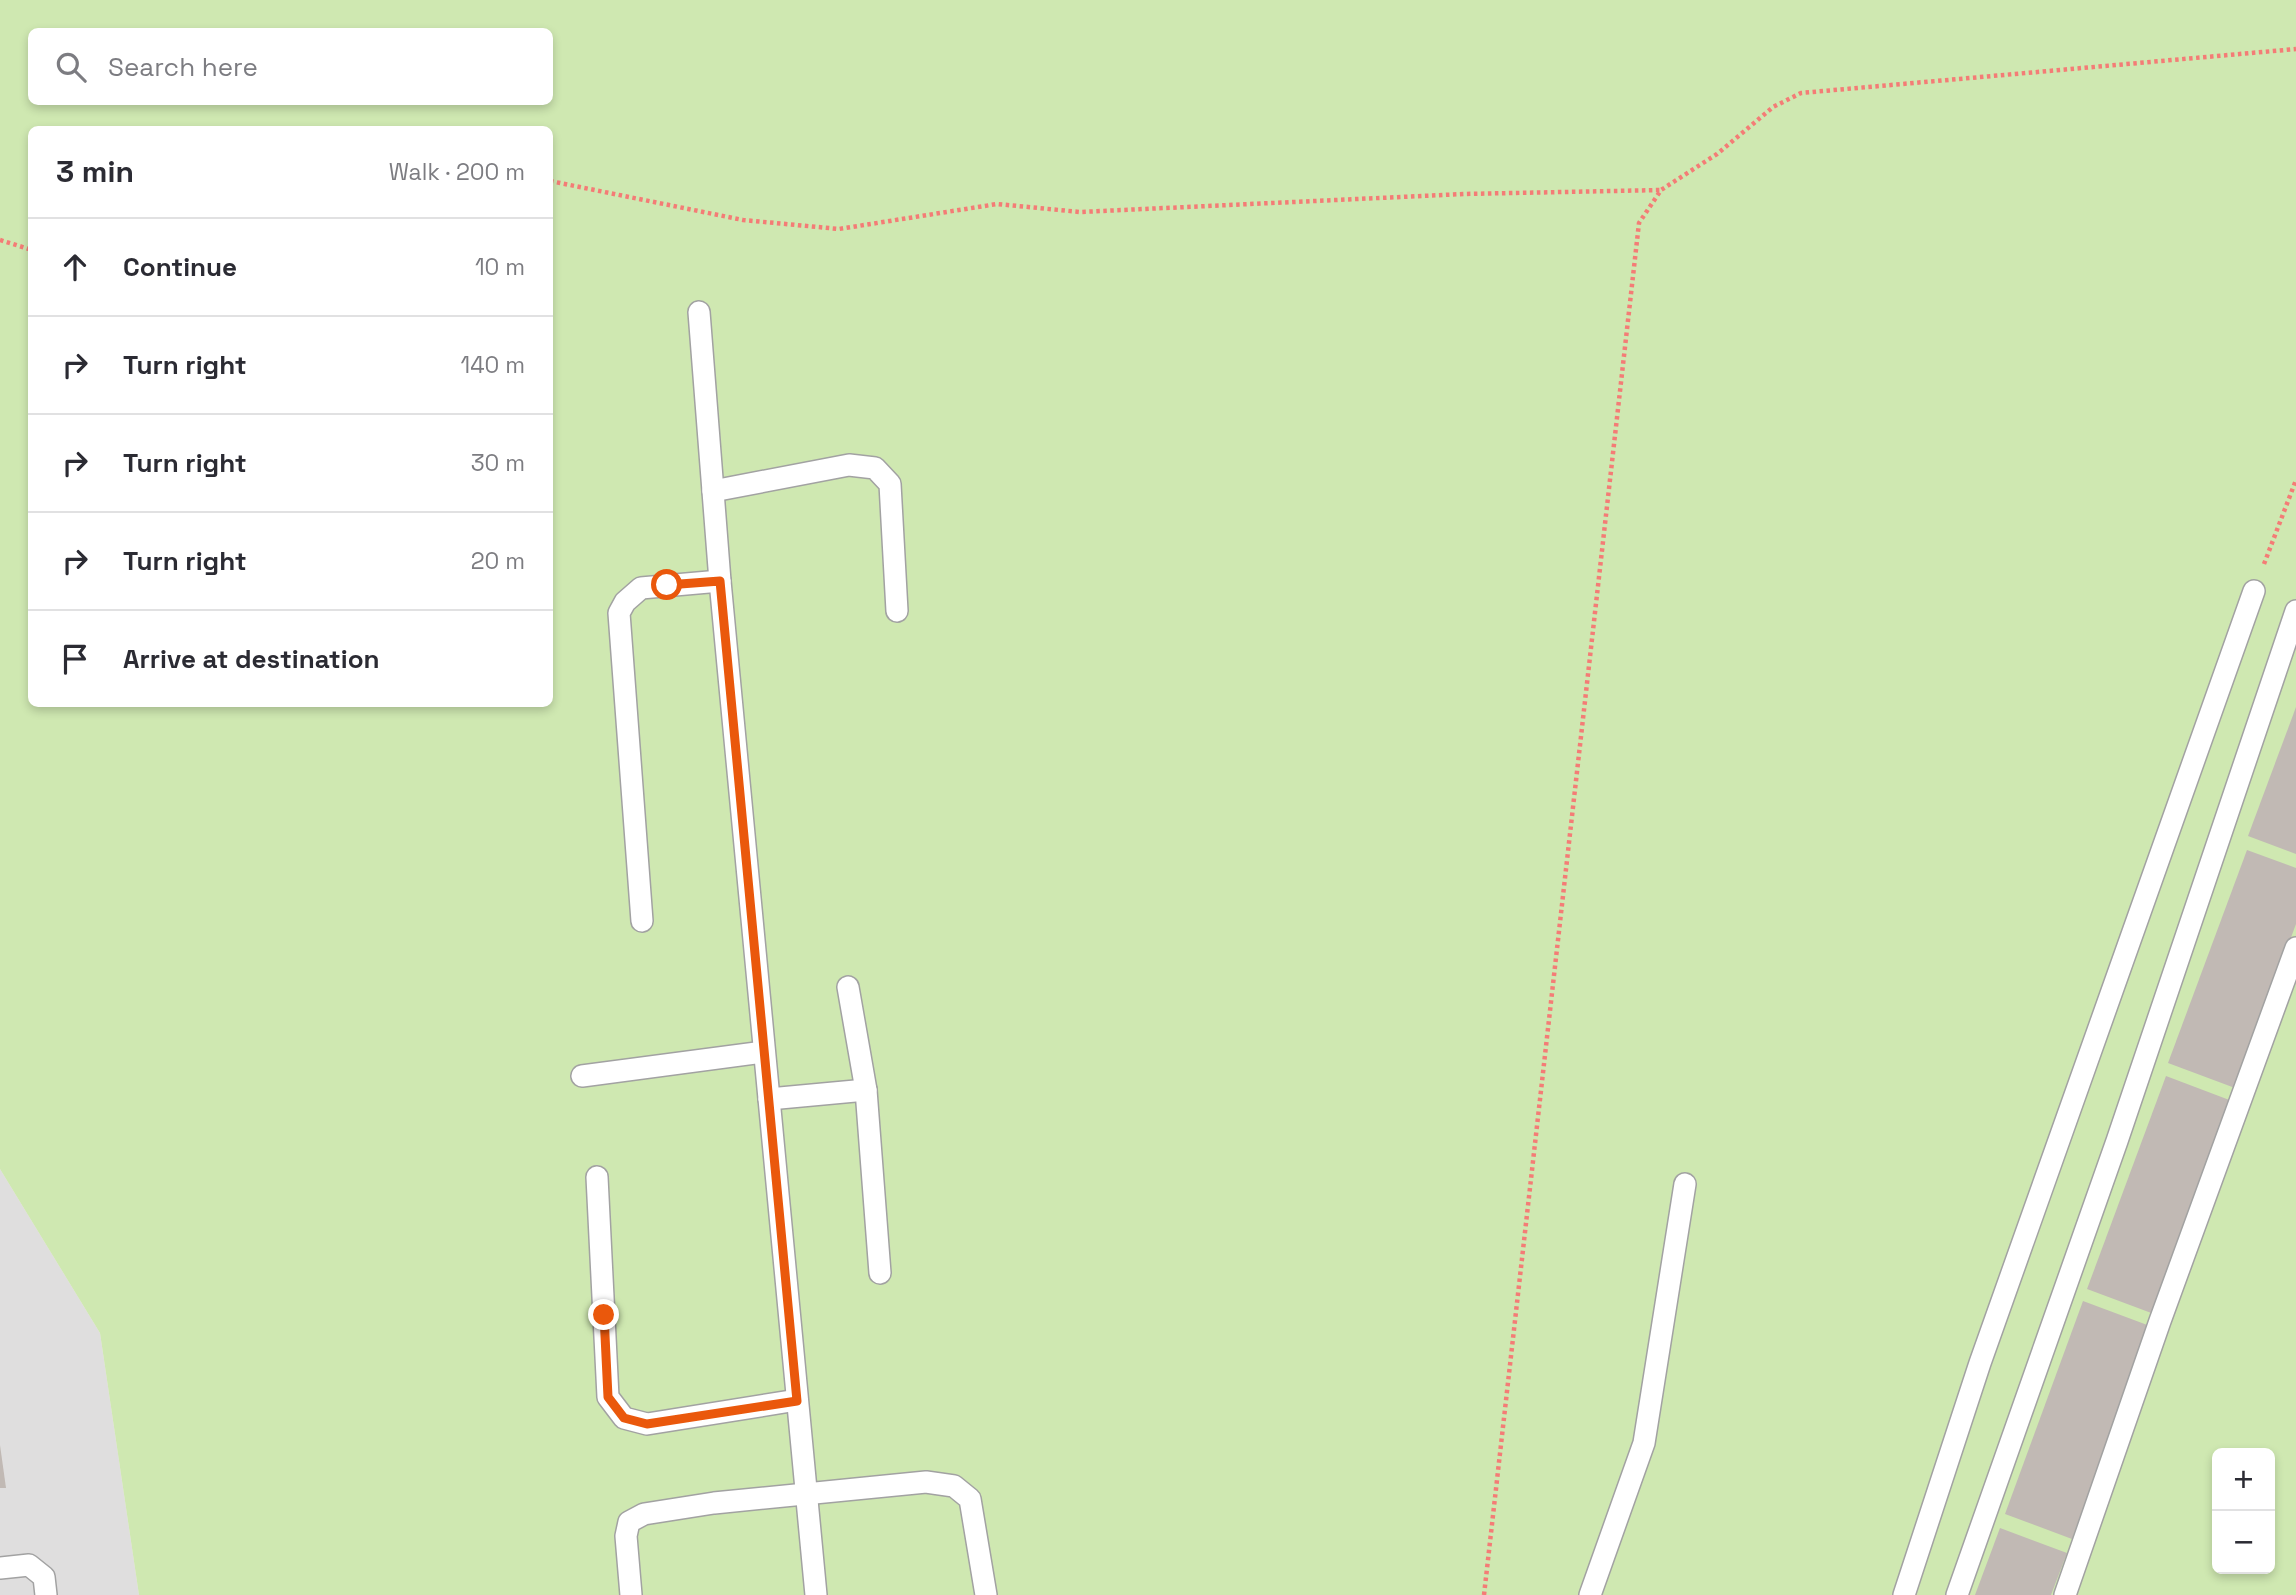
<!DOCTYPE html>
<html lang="en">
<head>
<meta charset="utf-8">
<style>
	body { margin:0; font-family:"Space Grotesk",sans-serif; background:#f7f7f7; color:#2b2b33 }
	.controls { position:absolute; right:21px; bottom:21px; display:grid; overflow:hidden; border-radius:10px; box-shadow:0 4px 10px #0003 }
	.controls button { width:63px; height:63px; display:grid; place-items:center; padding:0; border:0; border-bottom:2px solid #e1e1e2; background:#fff; color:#2b2b33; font:35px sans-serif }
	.stop { position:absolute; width:21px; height:21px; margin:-16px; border:5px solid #ea580c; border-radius:50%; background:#fff }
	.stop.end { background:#ea580c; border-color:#fff; box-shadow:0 2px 7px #0008 }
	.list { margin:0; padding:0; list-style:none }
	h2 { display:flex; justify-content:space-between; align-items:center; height:91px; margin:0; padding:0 28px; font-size:30px }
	h2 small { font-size:23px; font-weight:400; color:#7c7c81 }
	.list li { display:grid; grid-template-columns:46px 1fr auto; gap:21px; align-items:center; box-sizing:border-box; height:98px; padding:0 28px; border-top:2px solid #e1e1e2 }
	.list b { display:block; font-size:26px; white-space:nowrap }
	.list em { font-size:23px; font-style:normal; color:#7c7c81 }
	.icon { flex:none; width:38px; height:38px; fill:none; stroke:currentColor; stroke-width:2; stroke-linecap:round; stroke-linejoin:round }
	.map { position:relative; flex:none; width:2296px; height:1595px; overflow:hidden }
	.search { position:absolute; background:#fff; box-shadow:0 4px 10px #0003; left:28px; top:28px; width:525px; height:77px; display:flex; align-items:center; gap:18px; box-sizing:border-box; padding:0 24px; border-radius:10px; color:#7c7c81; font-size:26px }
	.panel { position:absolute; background:#fff; box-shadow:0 4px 10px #0003; left:28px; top:126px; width:525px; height:581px; border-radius:10px }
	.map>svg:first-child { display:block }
	.residential { fill:#dfdede }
	.grass { fill:#cfe8b1; fill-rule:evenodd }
	.building { fill:#c1b9b4 }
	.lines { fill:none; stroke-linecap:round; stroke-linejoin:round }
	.service-casing { stroke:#a2a2a2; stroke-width:24 }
	.path { stroke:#f47c76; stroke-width:4.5; stroke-dasharray:3.5 3.5; stroke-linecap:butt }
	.service { stroke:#fff; stroke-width:21 }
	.route { stroke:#ea580c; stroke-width:9 }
</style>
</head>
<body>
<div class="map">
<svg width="2296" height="1595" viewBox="0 0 2296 1595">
	<rect width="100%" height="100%" fill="#f1ede8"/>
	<polygon class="residential" points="0,1169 100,1333 139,1595 0,1595"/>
	<path class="grass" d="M0 0H2296V1595H139L100 1333 0 1169ZM32 32H550V102H32ZM32 130H550V704H32ZM2217 1453H2270V1569H2217Z"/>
	<g class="building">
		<polygon points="2296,707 2296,854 2248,836"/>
		<polygon points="2247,850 2296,868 2296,924 2235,1088 2168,1063"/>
		<polygon points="2166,1076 2232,1101 2154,1314 2087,1289"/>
		<polygon points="2083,1301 2150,1326 2072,1539 2005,1514"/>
		<polygon points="0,1445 6,1488 0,1488"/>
		<polygon points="2000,1528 2067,1553 2051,1595 1975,1595"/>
	</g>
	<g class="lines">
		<g class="service-casing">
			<g id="service">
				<polyline points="699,312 720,581 816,1595"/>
				<polyline points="713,491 849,465 875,468 890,484 897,611"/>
				<polyline points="642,921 619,613 625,602 641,588 720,581"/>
				<polyline points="848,987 866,1090 880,1273"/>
				<polyline points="582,1076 764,1052"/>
				<polyline points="769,1099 866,1090"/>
				<polyline points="597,1177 608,1397 624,1418 647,1424 797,1400"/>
				<polyline points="0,1568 29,1565 44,1577 46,1595"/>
				<polyline points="631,1595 626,1536 629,1522 644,1514 714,1503 926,1482 954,1486 970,1499 986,1595"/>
				<polyline points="1590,1595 1644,1443 1685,1184"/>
				<polyline points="1904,1595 1980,1363 2254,591"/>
				<polyline points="1957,1595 2117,1141 2296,611"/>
				<polyline points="2065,1595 2160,1321 2296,948"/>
			</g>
		</g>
		<g class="path">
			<polyline points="550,181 743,220 839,229 997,204 1080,212 1464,194 1661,190"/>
			<polyline points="0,240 32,250"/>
			<polyline points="2264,564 2296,480"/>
			<polyline points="1484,1595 1639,223 1661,190 1717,154 1773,107 1801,93 2296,49"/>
		</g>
		<use href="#service" class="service"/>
	</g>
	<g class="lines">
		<polyline class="route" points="604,1315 608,1397 624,1418 647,1424 797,1401 720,581 667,585"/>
	</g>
</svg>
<div class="controls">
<button>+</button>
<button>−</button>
</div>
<div class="stop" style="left:667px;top:585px"></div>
<div class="stop end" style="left:604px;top:1315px"></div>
<div class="search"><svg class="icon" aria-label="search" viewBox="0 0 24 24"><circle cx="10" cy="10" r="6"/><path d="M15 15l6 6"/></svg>Search here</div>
<section class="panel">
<h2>3 min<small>Walk · 200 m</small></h2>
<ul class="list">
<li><svg class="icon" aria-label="ahead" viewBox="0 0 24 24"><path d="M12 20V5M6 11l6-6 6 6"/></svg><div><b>Continue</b></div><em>10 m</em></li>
<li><svg class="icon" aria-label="right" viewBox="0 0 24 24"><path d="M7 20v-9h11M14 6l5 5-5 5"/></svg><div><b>Turn right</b></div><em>140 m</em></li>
<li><svg class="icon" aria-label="right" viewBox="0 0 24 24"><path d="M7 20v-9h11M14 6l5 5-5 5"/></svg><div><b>Turn right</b></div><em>30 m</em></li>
<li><svg class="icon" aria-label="right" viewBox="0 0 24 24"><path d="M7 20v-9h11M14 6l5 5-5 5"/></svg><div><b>Turn right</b></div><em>20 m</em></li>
<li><svg class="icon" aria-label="arrive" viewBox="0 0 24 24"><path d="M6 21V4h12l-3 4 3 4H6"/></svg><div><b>Arrive at destination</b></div></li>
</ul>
</section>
</div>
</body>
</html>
